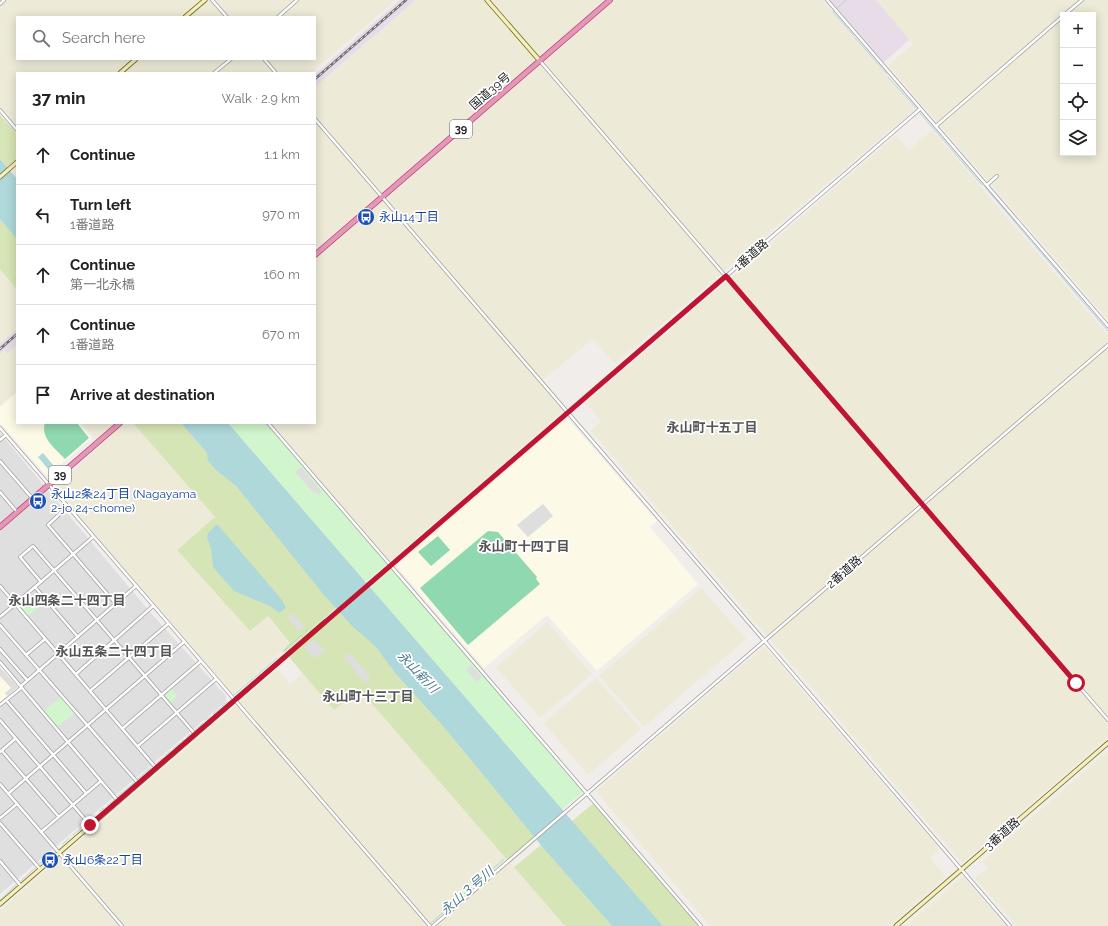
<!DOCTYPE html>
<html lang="en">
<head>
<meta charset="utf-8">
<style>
	body { margin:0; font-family:Raleway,"Noto Sans JP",sans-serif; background:#f2f2f2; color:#222 }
	.controls { position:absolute; right:12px; top:12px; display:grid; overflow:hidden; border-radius:0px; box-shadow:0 2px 10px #0003 }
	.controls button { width:36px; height:36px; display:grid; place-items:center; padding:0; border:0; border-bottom:1px solid #e0e0e0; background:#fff; color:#222; font:20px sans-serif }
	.stop { position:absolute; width:12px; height:12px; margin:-9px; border:3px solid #c01433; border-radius:50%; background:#fff }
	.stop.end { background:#c01433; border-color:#fff; box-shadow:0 1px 4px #0008 }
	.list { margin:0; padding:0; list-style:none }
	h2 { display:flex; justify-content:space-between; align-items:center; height:52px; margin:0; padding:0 16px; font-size:17px }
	h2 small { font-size:13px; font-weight:400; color:#767676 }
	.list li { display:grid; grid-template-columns:26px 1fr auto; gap:12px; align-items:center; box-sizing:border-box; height:60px; padding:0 16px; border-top:1px solid #e0e0e0 }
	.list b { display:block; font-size:15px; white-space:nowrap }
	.list p { margin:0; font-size:13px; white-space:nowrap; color:#767676 }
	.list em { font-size:13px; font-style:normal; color:#767676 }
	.icon { flex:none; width:22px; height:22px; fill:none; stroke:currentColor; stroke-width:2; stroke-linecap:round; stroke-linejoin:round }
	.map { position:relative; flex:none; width:1108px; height:926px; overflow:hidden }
	.search { position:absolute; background:#fff; box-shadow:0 2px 10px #0003; left:16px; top:16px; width:300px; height:44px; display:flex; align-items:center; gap:10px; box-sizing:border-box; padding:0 14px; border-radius:0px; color:#767676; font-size:15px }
	.panel { position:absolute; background:#fff; box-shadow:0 2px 10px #0003; left:16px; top:72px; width:300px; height:352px; border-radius:0px }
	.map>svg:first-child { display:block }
	.residential { fill:#e0dfdf }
	.industrial { fill:#e9dce9 }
	.education { fill:#fdf9e7 }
	.farmland { fill:#edebd7; fill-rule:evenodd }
	.grass { fill:#d6e5b5 }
	.park { fill:#d1f5cc }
	.pitch { fill:#90d8af }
	.parking { fill:#dedede }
	.water { fill:#afd8da }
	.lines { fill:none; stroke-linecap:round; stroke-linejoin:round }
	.stream { stroke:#afd8da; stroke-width:1 }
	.street-casing { stroke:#9f9f9f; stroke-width:4 }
	.secondary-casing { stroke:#726b10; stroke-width:5 }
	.highway-casing { stroke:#cb3a86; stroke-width:6 }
	.street { stroke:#fff; stroke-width:2.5 }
	.secondary { stroke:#f4eec4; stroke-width:3.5 }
	.highway { stroke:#e09ab4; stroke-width:4.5 }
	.rail-casing { stroke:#707070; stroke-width:2.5 }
	.rail { stroke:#fff; stroke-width:1; stroke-dasharray:3; stroke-linecap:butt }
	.route { stroke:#c01433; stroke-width:5 }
	.labels { text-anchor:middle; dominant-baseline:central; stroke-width:3.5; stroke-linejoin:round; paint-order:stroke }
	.shield { fill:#fff; stroke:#646464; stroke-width:1 }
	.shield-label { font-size:11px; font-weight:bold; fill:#222 }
	.street-label { font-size:12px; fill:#222; stroke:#fff }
	.transit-label { font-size:12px; fill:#164399; stroke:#fff; text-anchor:start }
	.neighbourhood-label { font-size:13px; font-weight:bold; fill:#555; stroke:#fff }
	.water-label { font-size:13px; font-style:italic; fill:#4c7c92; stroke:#fff }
</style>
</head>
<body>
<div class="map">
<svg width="1108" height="926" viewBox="0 0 1108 926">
	<rect width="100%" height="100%" fill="#f1edea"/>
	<polygon class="residential" points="0,433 149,611 226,696 226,701 0,894"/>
	<g class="industrial">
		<polygon points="400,0 416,0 315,87 315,74"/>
		<polygon points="829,0 876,0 910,39 883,63"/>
		<polygon points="17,329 17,344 7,354 4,350 0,354 0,343"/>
	</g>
	<g class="education">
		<polygon points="17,392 17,423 79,423 92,438 49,475 46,475 0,423 0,407"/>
		<polygon points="567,418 657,521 650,527 698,584 597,671 547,615 484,668 396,566"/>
		<polygon points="0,665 19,687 0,703"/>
	</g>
	<g class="farmland">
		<path d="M0 0H396L311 73H17V126L0 106ZM17 17H315V59H17Z"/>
		<polygon points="416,0 822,0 915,109 615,364 593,339 539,383 563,411 390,561 271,423 315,423 315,87"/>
		<path d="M876 0H1108V320L888 65 913 44ZM1063 15H1093V153H1063Z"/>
		<polygon points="932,130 1108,335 1108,737 962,863 591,431 601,421 586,403 896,135 909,150"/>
		<polygon points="0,269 17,289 17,329 0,343"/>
		<polygon points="17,344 17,391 0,405 0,354 4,350 7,354"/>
		<polygon points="82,423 133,423 215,517 177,550 250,631 267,616 290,644 233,694 54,487 101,445"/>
		<polygon points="701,588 746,639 644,727 599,676"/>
		<polygon points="547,622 592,674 540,718 496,667"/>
		<polygon points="764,646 940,849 930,858 946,877 889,926 710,926 596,791"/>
		<polygon points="278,669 290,684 303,673 334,710 360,690 565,926 0,926 0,910"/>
		<polygon points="596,678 641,729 588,775 544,723"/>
		<polygon points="1108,751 1108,926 1016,926 975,878 988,868 982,861"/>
		<polygon points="963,876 1006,926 906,926"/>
	</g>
	<g class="grass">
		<polygon points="0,115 17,134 17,158 7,167 0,159"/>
		<polygon points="0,219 17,238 17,289 0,269"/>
		<polygon points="133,423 181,423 207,453 217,471 236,486 336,608 285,652 283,650 290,643 268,616 250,631 177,550 215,517"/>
		<polygon points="340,612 375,646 395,673 442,725 537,840 510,863 360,690 334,710 288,656"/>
		<polygon points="595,802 701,926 663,926 572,821"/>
		<polygon points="541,845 612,926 565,926 514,867"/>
	</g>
	<g class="park">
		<polygon points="228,423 268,423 389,563 366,582"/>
		<polygon points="393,567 585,791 562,809 370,587"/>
		<polygon points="29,596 38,607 28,616 18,604"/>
		<polygon points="171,689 178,696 171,702 165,696"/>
		<polygon points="61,697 75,713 58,727 44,711"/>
	</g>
	<g class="pitch">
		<path d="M45 423H77L89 438 65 459C56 449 40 438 45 423Z"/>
		<polygon points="488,531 498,532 537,577 536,579 540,584 468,645 420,588"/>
		<polygon points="438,536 450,550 431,566 418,552"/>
	</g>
	<g class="parking">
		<polygon points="301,467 322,492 318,495 316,492 314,493 295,472"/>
		<polygon points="543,504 553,516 528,537 517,525"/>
		<polygon points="293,613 304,627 299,631 287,618"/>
		<polygon points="314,639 325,650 314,659 304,647"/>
		<polygon points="350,653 371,678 365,683 344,658"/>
		<polygon points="471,665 482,677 477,682 466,670"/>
		<polygon points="0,667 18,687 7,696 5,693 11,688 0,676"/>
	</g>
	<g class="water">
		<polygon points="0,159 17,179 17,239 0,219"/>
		<polygon points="181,423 228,423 663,926 612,926 545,850 442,725 395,673 375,646 353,627 324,595 236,486 217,471 208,461 207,453"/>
		<polygon points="43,453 53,465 48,469 38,457"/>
		<polygon points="216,525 218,525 282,600 286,608 279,613 270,606 234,591 213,567 211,549 207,537 208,533"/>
	</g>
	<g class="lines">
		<g class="stream">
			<polyline points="837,8 846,0"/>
			<polyline points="834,10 833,12 854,36"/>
			<polyline points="855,38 887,74"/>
			<polyline points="888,77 916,108"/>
			<polyline points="920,113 982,185"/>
			<polyline points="985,187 1108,331"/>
			<polyline points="306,632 307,630"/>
			<polyline points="283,652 301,635"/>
			<polyline points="234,695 277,658"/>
			<polyline points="222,706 227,702"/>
			<polyline points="213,714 220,708"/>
			<polyline points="205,720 210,717"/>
			<polyline points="196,729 203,723"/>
			<polyline points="187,737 190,734"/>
			<polyline points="182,741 184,740"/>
			<polyline points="173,749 180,743"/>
			<polyline points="165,756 170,751"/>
			<polyline points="158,762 163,758"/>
			<polyline points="138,779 150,768"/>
			<polyline points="118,796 134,783"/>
			<polyline points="108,805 113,801"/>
			<polyline points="100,811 104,808"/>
			<polyline points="89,821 95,816"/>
			<polyline points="82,827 85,825"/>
			<polyline points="73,835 80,829"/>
			<polyline points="63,844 69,838"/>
			<polyline points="39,864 47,858"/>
			<polyline points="21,881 35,868"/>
			<polyline points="0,900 16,885"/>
			<polyline points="431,923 504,859"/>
		</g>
		<g class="street-casing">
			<g id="street">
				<polyline points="212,0 227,17"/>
				<polyline points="827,0 1108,326"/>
				<polyline points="0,4 4,0"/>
				<polyline points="1064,15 1082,0"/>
				<polyline points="278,17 297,0"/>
				<polyline points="264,59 276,73"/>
				<polyline points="540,61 1108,720"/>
				<polyline points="214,73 231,59"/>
				<polyline points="0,110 17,130"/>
				<polyline points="315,119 1010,926"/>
				<polyline points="936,126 1063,16"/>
				<polyline points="987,185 997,176"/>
				<polyline points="268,423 701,926"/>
				<polyline points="0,428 430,926"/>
				<polyline points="0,440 6,435"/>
				<polyline points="0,461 32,498"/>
				<polyline points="0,492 17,512"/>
				<polyline points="67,507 48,525 116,604"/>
				<polyline points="41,582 20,557 33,546 195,734"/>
				<polyline points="0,586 156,768"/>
				<polyline points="35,587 78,637"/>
				<polyline points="0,617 93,537"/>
				<polyline points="325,622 920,109"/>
				<polyline points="0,625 138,783"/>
				<polyline points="0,649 27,680"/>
				<polyline points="26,655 45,639"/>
				<polyline points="0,662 118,801"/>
				<polyline points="76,674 153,606"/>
				<polyline points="21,686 136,586"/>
				<polyline points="90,691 168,624"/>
				<polyline points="6,700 86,793"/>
				<polyline points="0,705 21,688"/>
				<polyline points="0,720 90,825"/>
				<polyline points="123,728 201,661"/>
				<polyline points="138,746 216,679"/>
				<polyline points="2,751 59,817"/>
				<polyline points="0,752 15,739"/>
				<polyline points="0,784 122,926"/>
				<polyline points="9,793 184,642"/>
				<polyline points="0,818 17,804"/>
				<polyline points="0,823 40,869"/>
				<polyline points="41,832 101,781"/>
				<polyline points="0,861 21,886"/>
				<polyline points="433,926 1108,345"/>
			</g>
		</g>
		<g class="secondary-casing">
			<g id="secondary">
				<polyline points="487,0 540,61"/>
				<polyline points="185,17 205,0"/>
				<polyline points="120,73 136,59"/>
				<polyline points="0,177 17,162"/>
				<polyline points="0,904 325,622"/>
				<polyline points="896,926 1108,743"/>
			</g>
		</g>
		<g class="highway-casing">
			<g id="highway">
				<polyline points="315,255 610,0"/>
				<polyline points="0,527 120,423"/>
			</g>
		</g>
		<use href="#street" class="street"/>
		<use href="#secondary" class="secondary"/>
		<use href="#highway" class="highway"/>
		<g class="rail-casing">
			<g id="rail">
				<polyline points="315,79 406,0"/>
				<polyline points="0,349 17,334"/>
			</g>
		</g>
		<use href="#rail" class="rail"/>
	</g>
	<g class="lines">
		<polyline class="route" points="90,825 726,276 1076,683"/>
	</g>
	<defs>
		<g id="bus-disc" transform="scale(0.9)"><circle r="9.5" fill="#1a4fb4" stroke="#fff"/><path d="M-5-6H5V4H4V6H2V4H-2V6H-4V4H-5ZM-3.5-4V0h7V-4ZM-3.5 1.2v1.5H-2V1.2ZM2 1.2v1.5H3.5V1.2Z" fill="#fff"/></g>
	</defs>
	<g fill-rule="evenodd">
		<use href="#bus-disc" x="366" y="217"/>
		<use href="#bus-disc" x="38" y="501"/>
		<use href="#bus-disc" x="50" y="860"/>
	</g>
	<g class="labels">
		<g class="shield">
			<rect x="450" y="120" width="22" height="18" rx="3"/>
			<rect x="49" y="466" width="22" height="18" rx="3"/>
		</g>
		<g class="shield-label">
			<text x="461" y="129">39</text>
			<text x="60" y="475">39</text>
		</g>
		<g class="street-label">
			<text transform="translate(490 91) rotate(-41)">国道39号</text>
			<text transform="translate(751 255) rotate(-41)">1番道路</text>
			<text transform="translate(844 572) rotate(-41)">2番道路</text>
			<text transform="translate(1002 834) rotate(-41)">3番道路</text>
		</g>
		<g class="transit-label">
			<text x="379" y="217">永山14丁目</text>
			<text x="51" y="494">永山2条24丁目 (Nagayama<tspan x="51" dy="14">2-jo 24-chome)</tspan></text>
			<text x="63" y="860">永山6条22丁目</text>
		</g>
		<g class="neighbourhood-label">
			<text x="712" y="427">永山町十五丁目</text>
			<text x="524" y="546">永山町十四丁目</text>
			<text x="67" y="600">永山四条二十四丁目</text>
			<text x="114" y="651">永山五条二十四丁目</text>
			<text x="368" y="696">永山町十三丁目</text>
		</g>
		<g class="water-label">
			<text transform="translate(418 672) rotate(46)">永山新川</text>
			<text transform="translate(467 891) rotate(-41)">永山３号川</text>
		</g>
	</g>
</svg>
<div class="controls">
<button>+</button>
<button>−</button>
<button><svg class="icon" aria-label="locate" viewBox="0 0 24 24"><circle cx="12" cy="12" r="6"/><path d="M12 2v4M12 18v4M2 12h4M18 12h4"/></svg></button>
<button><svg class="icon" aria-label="layers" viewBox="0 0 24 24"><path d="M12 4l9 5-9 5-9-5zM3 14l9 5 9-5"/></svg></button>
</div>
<div class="stop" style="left:1076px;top:683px"></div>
<div class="stop end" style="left:90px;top:825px"></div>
<div class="search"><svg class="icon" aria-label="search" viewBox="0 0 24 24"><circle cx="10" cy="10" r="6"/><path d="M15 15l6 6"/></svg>Search here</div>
<section class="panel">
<h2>37 min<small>Walk · 2.9 km</small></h2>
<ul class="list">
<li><svg class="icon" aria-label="ahead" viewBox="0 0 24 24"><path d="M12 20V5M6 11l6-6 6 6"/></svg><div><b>Continue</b></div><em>1.1 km</em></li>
<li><svg class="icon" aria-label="left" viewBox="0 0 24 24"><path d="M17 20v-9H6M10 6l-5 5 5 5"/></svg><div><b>Turn left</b><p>1番道路</p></div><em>970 m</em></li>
<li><svg class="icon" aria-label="ahead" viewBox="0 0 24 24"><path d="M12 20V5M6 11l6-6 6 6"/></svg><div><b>Continue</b><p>第一北永橋</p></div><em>160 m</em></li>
<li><svg class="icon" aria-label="ahead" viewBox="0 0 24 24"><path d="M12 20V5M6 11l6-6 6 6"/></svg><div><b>Continue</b><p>1番道路</p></div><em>670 m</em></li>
<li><svg class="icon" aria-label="arrive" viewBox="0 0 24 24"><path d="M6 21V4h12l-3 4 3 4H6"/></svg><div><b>Arrive at destination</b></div></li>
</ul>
</section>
</div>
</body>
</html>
